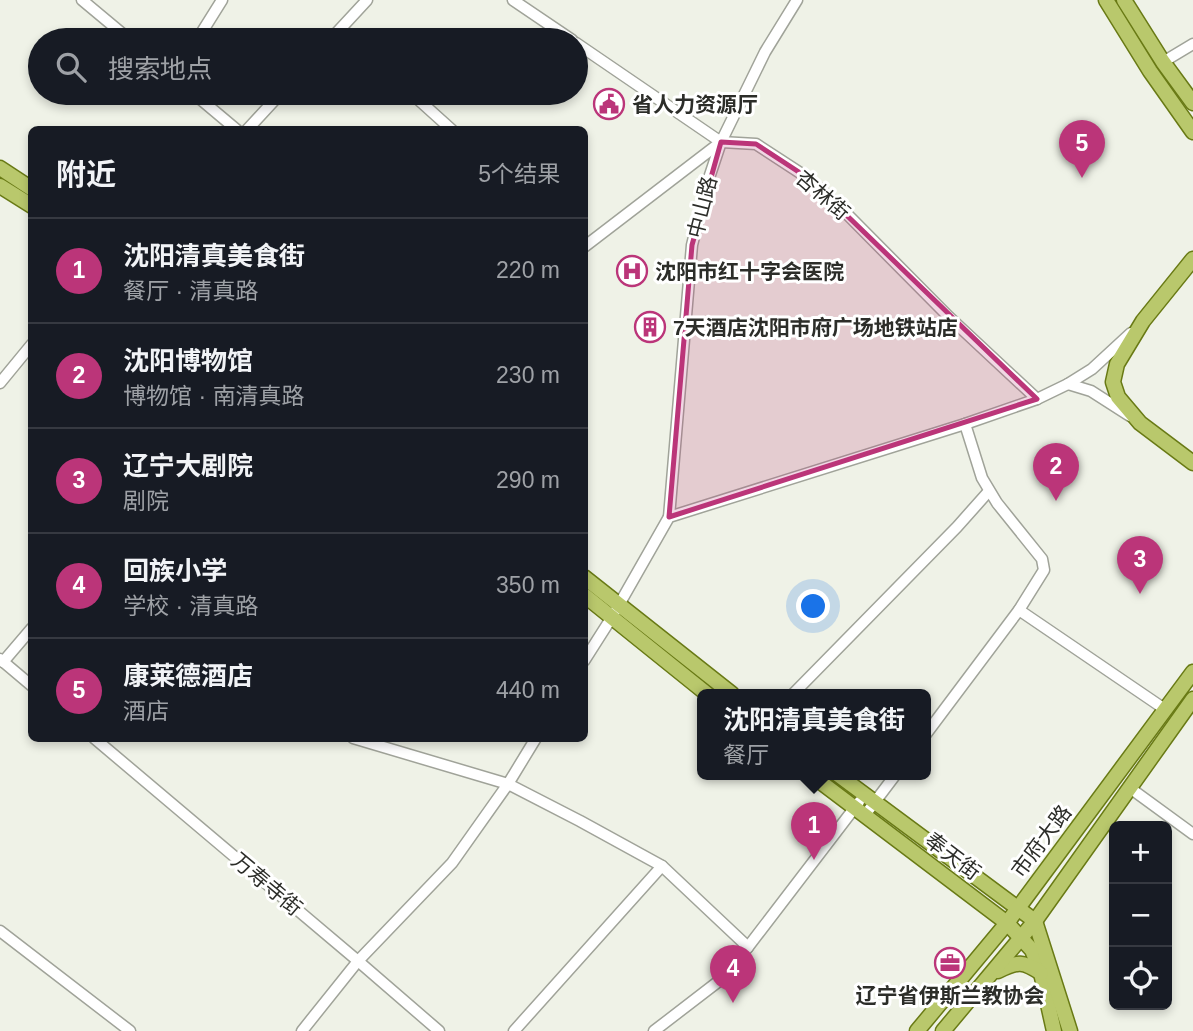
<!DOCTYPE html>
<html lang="zh">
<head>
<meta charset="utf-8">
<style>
	body { margin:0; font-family:Arial,"Noto Sans SC",sans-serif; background:#242831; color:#f1f3f6 }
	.controls { position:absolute; right:21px; bottom:21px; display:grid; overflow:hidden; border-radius:10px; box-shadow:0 4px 10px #0003 }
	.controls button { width:63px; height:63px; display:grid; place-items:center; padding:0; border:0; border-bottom:2px solid #363941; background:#171b24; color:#f1f3f6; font:35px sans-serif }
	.you { position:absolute; left:814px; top:607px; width:24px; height:24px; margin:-18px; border:5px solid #fff; border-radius:50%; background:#1a73e8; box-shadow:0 0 0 10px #1a73e833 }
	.badge { display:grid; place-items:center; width:46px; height:46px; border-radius:50%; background:#bb3579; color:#fff; font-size:23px; font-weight:700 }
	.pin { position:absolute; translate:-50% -58px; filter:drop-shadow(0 2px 4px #0008) }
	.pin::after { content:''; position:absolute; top:37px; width:24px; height:21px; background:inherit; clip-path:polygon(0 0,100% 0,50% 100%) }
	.popup { position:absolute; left:697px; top:689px; width:234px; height:91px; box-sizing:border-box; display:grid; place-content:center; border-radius:10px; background:#171b24; filter:drop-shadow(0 2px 5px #0005); font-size:23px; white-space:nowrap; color:#9ea1a6 }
	.popup b { font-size:26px; color:#f1f3f6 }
	.popup::after { content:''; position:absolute; left:50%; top:100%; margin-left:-14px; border:14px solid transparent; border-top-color:#171b24 }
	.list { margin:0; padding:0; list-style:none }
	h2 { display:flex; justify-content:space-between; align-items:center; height:91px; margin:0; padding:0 28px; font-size:30px }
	h2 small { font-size:23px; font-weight:400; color:#9ea1a6 }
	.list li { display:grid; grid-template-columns:46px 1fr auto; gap:21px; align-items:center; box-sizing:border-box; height:105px; padding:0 28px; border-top:2px solid #363941 }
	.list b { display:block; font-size:26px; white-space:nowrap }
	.list p { margin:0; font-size:23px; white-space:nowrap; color:#9ea1a6 }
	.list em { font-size:23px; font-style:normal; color:#9ea1a6 }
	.icon { flex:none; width:38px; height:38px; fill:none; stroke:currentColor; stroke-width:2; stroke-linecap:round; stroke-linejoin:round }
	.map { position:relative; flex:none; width:1193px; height:1031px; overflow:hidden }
	.search { position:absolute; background:#171b24; box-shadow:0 4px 10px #0003; left:28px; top:28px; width:560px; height:77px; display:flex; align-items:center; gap:18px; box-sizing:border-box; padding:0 24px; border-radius:38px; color:#9ea1a6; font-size:26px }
	.panel { position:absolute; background:#171b24; box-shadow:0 4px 10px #0003; left:28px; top:126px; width:560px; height:616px; border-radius:10px }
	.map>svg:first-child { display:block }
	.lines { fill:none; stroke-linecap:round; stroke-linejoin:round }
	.minor-casing { stroke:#a0a399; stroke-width:13 }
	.major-casing { stroke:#697a15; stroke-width:17 }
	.minor { stroke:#fff; stroke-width:10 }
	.major { stroke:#b9c86c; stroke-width:14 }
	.marked { fill:#bb3579; fill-opacity:0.2; stroke:#bb3579; stroke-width:5; stroke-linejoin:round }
	.labels { text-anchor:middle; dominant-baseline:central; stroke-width:6; stroke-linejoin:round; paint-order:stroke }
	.poi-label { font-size:21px; font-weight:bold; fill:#2c2d29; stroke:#fff; text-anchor:start }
	.street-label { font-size:21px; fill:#2c2d29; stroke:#fff }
</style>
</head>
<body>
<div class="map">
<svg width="1193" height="1031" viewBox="0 0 1193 1031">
	<rect width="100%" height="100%" fill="#eff2e7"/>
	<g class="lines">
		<g class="minor-casing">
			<g id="minor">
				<polyline points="82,0 130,40"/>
				<polyline points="513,0 572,40"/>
				<polyline points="340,30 352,40"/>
				<polyline points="197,40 222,0"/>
				<polyline points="330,40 367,0"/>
				<polyline points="576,43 721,142 756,144 808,178 841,208 949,317 1037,399"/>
				<polyline points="1163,62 1193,44"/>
				<polyline points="193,93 237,130"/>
				<polyline points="411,93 452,130"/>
				<polyline points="247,130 281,93"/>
				<polyline points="584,247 721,142"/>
				<polyline points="0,383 32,344"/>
				<polyline points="1068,384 1091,391 1130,416"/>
				<polyline points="669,517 692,245 708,181 721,142 765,52 797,0"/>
				<polyline points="1019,610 1166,710"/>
				<polyline points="0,659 32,686"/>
				<polyline points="584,661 612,617 669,517 965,424 1037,399 1068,384 1092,369 1131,333"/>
				<polyline points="3,662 32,628"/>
				<polyline points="793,694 957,527 989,491"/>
				<polyline points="926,734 1019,610 1044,570 1042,559 997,503 982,478 965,424"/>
				<polyline points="94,738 358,961 439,1031"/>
				<polyline points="353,738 508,784 580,821 662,866 748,947"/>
				<polyline points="1130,788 1193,834"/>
				<polyline points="865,815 896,774"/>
				<polyline points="0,931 130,1031"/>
				<polyline points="302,1031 358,961 452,863 508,784 536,738"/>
				<polyline points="514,1031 662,866"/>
				<polyline points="654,1031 719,981 748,947 859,802"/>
			</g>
		</g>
		<g class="major-casing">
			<g id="major">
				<polyline points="1106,0 1150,71 1193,132"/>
				<polyline points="1124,0 1163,62 1193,103"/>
				<polyline points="0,168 32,189"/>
				<polyline points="0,186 32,206"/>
				<polyline points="1193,259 1143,321 1117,364 1113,382 1118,397 1140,423 1193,463"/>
				<polyline points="584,577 732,694"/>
				<polyline points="584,595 707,694"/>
				<polyline points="810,774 1007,923 1032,950 1041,973 1054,1031"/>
				<polyline points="837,774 1035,921 1070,1031"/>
				<path d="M998 971C1018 961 1023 961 1041 973"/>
				<polyline points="917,1031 1007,923 1193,672"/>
				<polyline points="943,1031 1035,921 1193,699"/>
			</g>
		</g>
		<use href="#minor" class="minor"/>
		<use href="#major" class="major"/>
	</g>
	<path class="marked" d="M721 142 756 144 808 178 1037 399 669 517 692 245Z"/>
	<defs>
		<g id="civic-ring" transform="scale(1.575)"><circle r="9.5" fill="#fff" stroke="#bb3579" stroke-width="1.5"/><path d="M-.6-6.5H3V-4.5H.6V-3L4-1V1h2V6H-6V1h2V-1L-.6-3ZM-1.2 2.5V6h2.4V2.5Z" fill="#bb3579"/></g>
		<g id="hospital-ring" transform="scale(1.575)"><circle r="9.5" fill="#fff" stroke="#bb3579" stroke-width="1.5"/><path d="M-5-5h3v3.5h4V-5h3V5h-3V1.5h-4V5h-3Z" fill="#bb3579"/></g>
		<g id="building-ring" transform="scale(1.575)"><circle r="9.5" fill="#fff" stroke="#bb3579" stroke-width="1.5"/><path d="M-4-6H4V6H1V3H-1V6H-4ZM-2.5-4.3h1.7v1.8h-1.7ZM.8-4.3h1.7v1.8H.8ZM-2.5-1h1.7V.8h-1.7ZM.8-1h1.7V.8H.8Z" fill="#bb3579"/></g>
		<g id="office-ring" transform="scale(1.575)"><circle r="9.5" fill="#fff" stroke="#bb3579" stroke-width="1.5"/><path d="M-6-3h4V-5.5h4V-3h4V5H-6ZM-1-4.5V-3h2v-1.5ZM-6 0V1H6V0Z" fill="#bb3579"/></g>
	</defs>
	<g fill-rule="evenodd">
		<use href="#civic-ring" x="609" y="104"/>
		<use href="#hospital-ring" x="632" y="271"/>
		<use href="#building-ring" x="650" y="327"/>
		<use href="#office-ring" x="950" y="963"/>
	</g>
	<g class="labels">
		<g class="poi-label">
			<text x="632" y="104">省人力资源厅</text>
			<text x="655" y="271">沈阳市红十字会医院</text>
			<text x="673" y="327">7天酒店沈阳市府广场地铁站店</text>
			<text x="950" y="995" text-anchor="middle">辽宁省伊斯兰教协会</text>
		</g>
		<g class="street-label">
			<text transform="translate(823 195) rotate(41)">杏林街</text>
			<text transform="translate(702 207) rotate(-76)">中山路</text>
			<text transform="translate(1041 841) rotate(-53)">市府大路</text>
			<text transform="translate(953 856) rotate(37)">奉天街</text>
			<text transform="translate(267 884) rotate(40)">万寿寺街</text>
		</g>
	</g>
</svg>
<div class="controls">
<button>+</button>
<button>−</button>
<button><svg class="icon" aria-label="locate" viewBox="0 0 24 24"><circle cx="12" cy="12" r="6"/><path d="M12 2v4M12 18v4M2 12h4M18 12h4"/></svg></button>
</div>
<div class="you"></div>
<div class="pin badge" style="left:814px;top:860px">1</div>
<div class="popup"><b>沈阳清真美食街</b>餐厅</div>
<div class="pin badge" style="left:1056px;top:501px">2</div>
<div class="pin badge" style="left:1140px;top:594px">3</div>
<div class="pin badge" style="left:733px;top:1003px">4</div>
<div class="pin badge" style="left:1082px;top:178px">5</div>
<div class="search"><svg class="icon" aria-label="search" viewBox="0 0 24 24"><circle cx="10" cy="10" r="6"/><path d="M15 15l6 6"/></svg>搜索地点</div>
<section class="panel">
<h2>附近<small>5个结果</small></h2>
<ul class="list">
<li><span class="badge">1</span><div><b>沈阳清真美食街</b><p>餐厅 · 清真路</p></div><em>220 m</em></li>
<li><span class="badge">2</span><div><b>沈阳博物馆</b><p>博物馆 · 南清真路</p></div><em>230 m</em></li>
<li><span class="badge">3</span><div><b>辽宁大剧院</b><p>剧院</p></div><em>290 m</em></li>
<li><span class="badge">4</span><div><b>回族小学</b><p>学校 · 清真路</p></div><em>350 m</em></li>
<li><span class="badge">5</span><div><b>康莱德酒店</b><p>酒店</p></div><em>440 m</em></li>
</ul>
</section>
</div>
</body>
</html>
